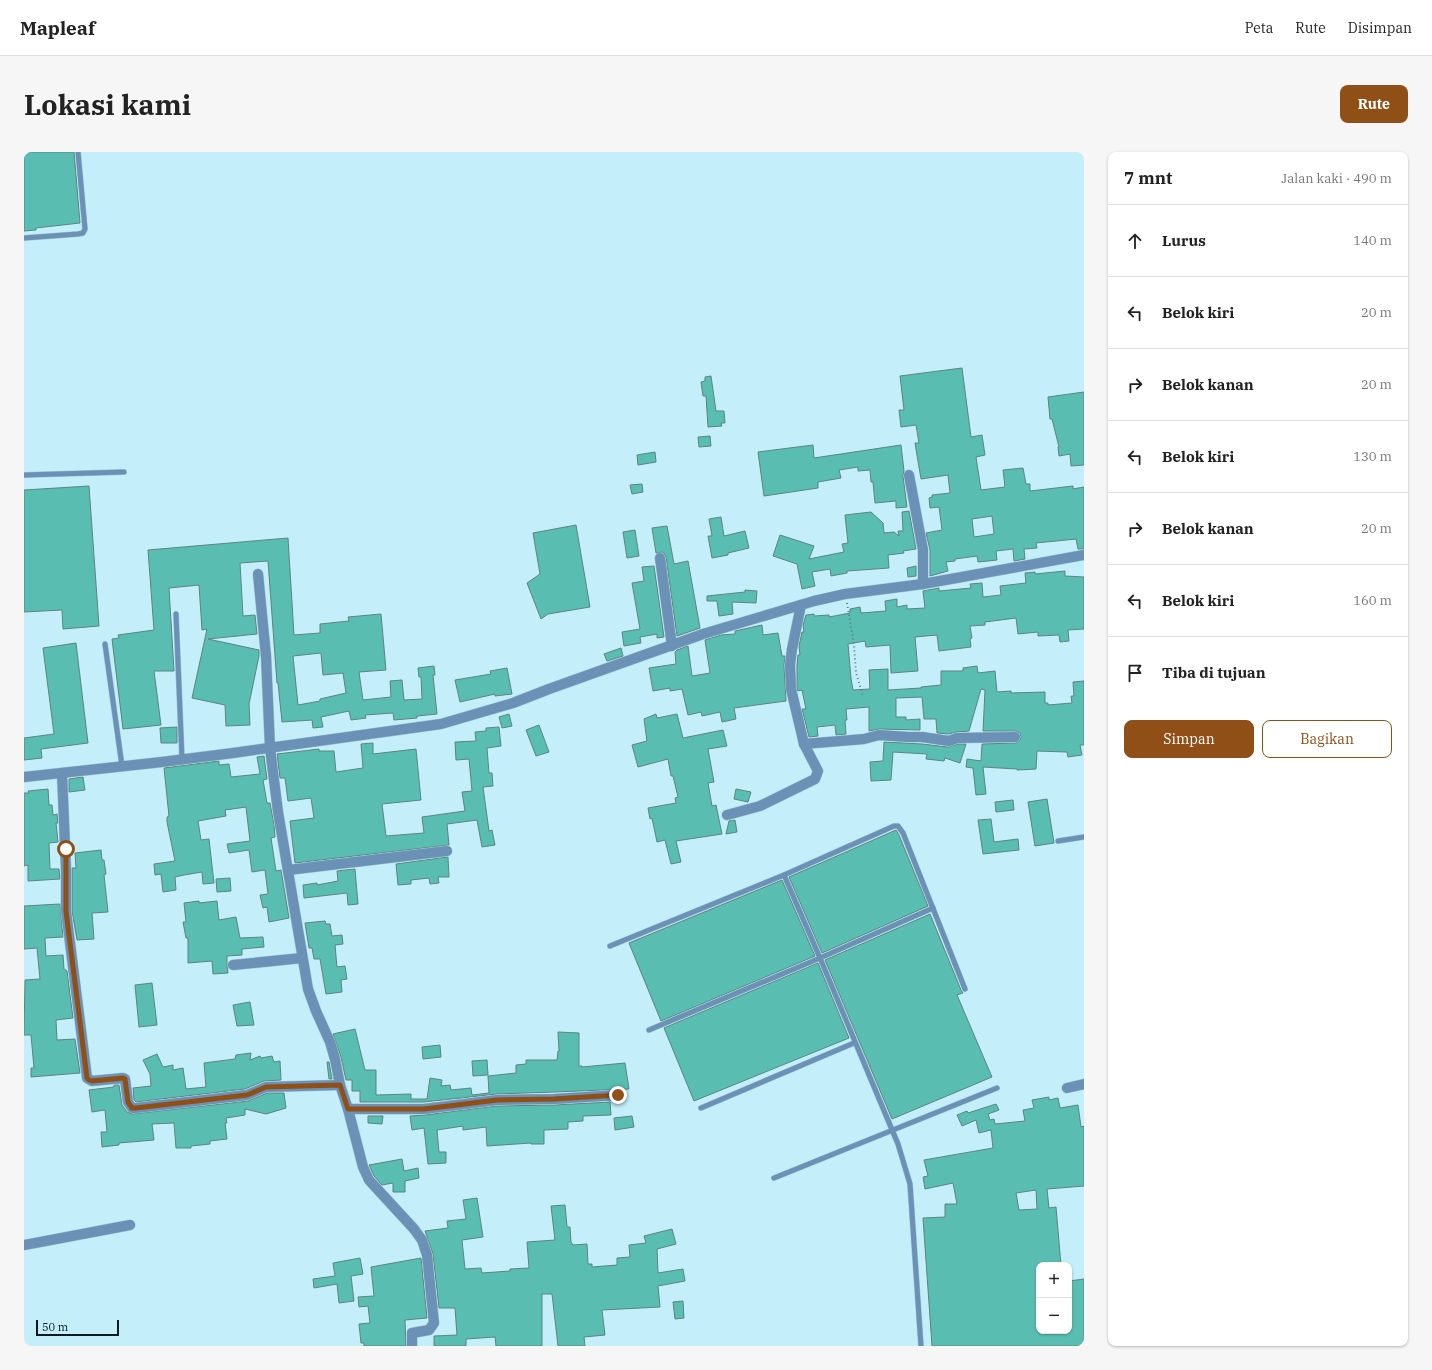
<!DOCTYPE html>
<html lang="id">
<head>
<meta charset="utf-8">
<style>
	body { margin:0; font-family:"IBM Plex Serif",serif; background:#f6f6f6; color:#222 }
	.controls { position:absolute; right:12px; bottom:12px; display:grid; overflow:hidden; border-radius:8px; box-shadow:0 1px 3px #0004 }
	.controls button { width:36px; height:36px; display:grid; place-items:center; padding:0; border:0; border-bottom:1px solid #e0e0e0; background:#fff; color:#222; font:20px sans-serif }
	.scale { position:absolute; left:12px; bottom:10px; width:83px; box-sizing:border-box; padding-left:4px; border:2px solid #0a1a1f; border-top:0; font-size:11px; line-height:14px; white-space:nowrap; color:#0a1a1f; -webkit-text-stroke:3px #c3eefa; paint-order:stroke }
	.stop { position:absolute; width:12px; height:12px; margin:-9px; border:3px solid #8f4f17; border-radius:50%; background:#fff }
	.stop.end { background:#8f4f17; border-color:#fff; box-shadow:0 1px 4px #0008 }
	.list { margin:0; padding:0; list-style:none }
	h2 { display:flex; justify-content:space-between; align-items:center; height:52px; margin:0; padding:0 16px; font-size:17px }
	h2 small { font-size:13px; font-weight:400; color:#767676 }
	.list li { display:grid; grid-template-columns:26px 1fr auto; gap:12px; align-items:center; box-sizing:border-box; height:72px; padding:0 16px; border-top:1px solid #e0e0e0 }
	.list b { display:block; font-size:15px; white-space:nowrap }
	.list em { font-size:13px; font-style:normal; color:#767676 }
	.actions { display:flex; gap:8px; padding:12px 16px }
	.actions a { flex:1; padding:9px 0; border:1px solid #8f4f17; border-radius:8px; text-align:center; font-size:14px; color:#8f4f17 }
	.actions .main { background:#8f4f17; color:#fff }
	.icon { flex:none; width:22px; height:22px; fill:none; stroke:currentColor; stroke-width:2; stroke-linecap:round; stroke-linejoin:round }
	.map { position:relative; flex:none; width:1060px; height:1194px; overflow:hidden; border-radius:8px }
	header { display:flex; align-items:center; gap:24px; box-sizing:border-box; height:56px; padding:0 20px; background:#fff; border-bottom:1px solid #e0e0e0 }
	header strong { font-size:19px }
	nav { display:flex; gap:22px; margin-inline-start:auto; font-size:14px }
	.intro { display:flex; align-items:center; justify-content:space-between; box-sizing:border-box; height:96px; padding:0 24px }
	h1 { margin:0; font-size:28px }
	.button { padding:10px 18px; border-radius:8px; background:#8f4f17; color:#fff; font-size:14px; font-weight:700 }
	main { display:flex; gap:24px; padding:0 24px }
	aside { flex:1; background:#fff; border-radius:8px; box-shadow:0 1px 3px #0004 }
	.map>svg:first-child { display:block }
	.building { fill:#59bdb1; stroke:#5b857f; fill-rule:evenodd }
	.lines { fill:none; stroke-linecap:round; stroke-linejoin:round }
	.service-casing { stroke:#a2c8d3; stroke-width:6 }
	.minor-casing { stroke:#a2c8d3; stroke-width:11 }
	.tertiary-casing { stroke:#a2c8d3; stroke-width:11 }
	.path { stroke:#5e7a82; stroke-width:2; stroke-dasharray:1 3; stroke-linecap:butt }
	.service { stroke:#6b91b6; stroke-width:5 }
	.minor { stroke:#6b91b6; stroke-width:10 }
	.tertiary { stroke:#6b91b6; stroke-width:10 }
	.route { stroke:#8f4f17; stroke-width:5 }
</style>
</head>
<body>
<header>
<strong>Mapleaf</strong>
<nav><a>Peta</a><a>Rute</a><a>Disimpan</a></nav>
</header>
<div class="intro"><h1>Lokasi kami</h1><a class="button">Rute</a></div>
<main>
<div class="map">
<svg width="1060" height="1194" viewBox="0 0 1060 1194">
	<rect width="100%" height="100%" fill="#c3eefa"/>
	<g class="building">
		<polygon points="0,0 50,0 56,71 12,76 12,78 0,79"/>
		<path d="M938 216 947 285 958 283 961 303 952 305 957 338 981 335 979 318 999 316 1002 332H1006V339L1049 334V337L1060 335V397H1054L1052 387 1012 391 1013 396 1000 397 1001 407 990 409 989 397 972 399 973 408 954 410 953 404 931 407V409L922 410 924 419 906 424V398L902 381 918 378 915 355 906 356 905 346 908 345V343L926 341 924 323 897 327 891 291H895L892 273 877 275 875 258H880L876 224ZM968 364 970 382 950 385 948 367Z"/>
		<polygon points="687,224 692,259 700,259 701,271 697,271 698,274 684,275 682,244 679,244 677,230 681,229 681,225"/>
		<polygon points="1060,240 1060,313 1047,314 1046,302 1035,304 1034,295 1035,295 1028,267 1026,267 1024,245"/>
		<polygon points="686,284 687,294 675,295 674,285"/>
		<polygon points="789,293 790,306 877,293 880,319 879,324 883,355 872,356 872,349 851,351 849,330 847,330 846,318 834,319 834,315 815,318 817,326 794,330 794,336 740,344 734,300"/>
		<polygon points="631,300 632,310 614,313 613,303"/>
		<polygon points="618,332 619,340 608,342 606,333"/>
		<polygon points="65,334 75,474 39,477 38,458 0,460 0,338"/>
		<polygon points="885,359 892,397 879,399 880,401 864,403 865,416 823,419 823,421 807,424 806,417 788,420 791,434 778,437 773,412 749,404 756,383 790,394 785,407 820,400 818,392 824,391 821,363 847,360 859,371 860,381 870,380 875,384 874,379 879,379 878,360"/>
		<polygon points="697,365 700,384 721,379 725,396 704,401 704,403 688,406 684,384 688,384 685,367"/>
		<polygon points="552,373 566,455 524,462 517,467 503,431 516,422 509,381"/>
		<polygon points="643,374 650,412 664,409 676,476 653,484 642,405 639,400 632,401 628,376"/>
		<polygon points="611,378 615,404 603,406 599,380"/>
		<path d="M264 386 270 483 296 481V472L325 469 324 465 357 462 362 518 335 520 339 548 367 545 366 529 378 528 380 548 398 547 397 525H395L394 516 410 514 411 523H409L413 562 393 564V566L370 568 369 561 341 563 342 566 327 568 325 559 297 565 299 575 289 576 288 568 258 570 254 531H253L244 409 216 411 219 464 231 463 233 482 184 487 235 498V504L225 552 226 573 202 574 201 553 168 546 183 477 178 478 175 433 145 436 150 519H130L137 573 99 577 88 487 95 486 94 483 130 478 124 398ZM297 501 299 523 319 521 322 541 296 547V549L274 553 269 504Z"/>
		<polygon points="630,414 640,485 633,486 633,482 616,485 617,491 600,494 598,480 616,477 608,431 620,429 618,415"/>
		<polygon points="892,414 892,424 884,425 883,416"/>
		<polygon points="1041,419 1041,424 1060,425 1060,477 1044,478 1045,489 1036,490 1035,483 1014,484 1014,480 994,482 992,466 961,470 961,473 946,474 948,486 946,487 947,495 915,499 913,483 891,485 894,519 867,521 866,493 842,495 841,489 824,492 827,526 829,538 846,537 845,518 864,517 864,538 897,536 897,535 917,533 917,519 939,519 939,516 953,514 954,521 971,519 973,540 987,539 987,541 1021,540 1021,551 1024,551 1024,553 1048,551 1047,544 1050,544 1049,530 1060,529 1060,593 1056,593 1058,603 1044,605 1043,600 1013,599 1012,617 993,618 993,617 959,615 962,642 952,643 949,616 942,615 943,607 957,609 958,592 992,591 996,588 997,585 996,581 991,579 959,579 961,538 957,537 945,579 933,580 924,582 913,581 912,567 900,567 898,545 872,546 872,565 882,565 882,568 896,567 896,578 855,577 845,579 845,555 822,557 823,568 821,568 822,582 812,583 811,573 793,575 794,584 785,585 778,557 782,557 778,538 774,539 773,536 773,513 774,503 776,503 775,494 778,480 780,480 779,473 782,463 790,462 790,464 805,463 805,465 826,461 826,457 836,455 837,461 862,459 861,449 873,447 873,455 883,453 883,457 901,456 899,439 915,436 915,439 947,436 946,432 958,431 959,445 977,443 976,434 1002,431 1001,421 1011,420 1011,422"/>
		<polygon points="721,438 733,439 732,451 708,450 709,462 695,464 693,449 683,449 683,444 721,440"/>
		<polygon points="738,473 739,483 754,481 758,504 761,504 760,513 762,549 710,556 712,567 698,570 696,560 678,564 677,560 664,563 658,537 646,539 646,536 629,539 625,516 652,512 651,500 653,498 664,494 668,524 686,521 681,488 697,483 711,482 711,479"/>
		<polygon points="52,491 64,591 17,597 18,606 0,608 0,586 30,582 19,496"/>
		<polygon points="597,496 599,504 583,509 580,502"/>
		<polygon points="483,516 488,542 471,544 471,542 436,550 431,528 467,522 466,519"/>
		<polygon points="485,562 488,574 478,576 475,565"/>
		<polygon points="632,562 633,566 653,562 659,586 699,578 703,594 684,597 690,630 684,631 688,654 692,653 698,682 652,689 657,710 647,712 641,688 633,690 628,666 626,667 624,656 652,651 651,646 654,645 649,624 647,624 644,607 614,615 608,593 623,589 620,567"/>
		<polygon points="515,573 525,600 512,604 502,578"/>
		<polygon points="153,575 153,591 137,591 136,576"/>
		<polygon points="475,575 477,594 463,596 465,621 468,621 469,634 459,635 465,679 468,678 471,693 458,695 453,668 423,672 425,693 271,711 266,669 290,666 287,646 264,649 261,626 256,626 253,602 295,597 295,599 310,599 312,620 339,616 337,592 349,591 349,602 392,597 397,648 358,652 362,684 400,681 398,665 441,659 438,640 448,639 445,607 432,608 431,590 452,589 451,580 462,579 462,576"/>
		<polygon points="860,590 898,592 924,595 934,592 942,592 936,611 921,606 920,609 902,607 903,602 869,600 867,628 847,629 846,610 859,609"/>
		<polygon points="240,604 243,627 239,628 243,651 246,651 250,673 251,685 247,686 252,719 257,718 265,766 245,770 243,755 239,756 236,743 244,742 241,718 228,720 225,698 205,701 203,692 226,689 222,655 201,658 202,664 174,669 177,688 185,687 190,731 179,732 178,720 160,723 151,725 152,738 139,740 137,722 131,723 130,712 151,709 143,670 143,665 145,664 140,616 195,609 195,613 205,612 207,625 236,622 233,605"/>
		<polygon points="59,625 61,638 45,640 45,627"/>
		<polygon points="24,637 25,653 28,653 29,663 33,662 34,671 32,671 34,690 25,691 26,717 35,717 36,727 4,729 4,713 0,714 0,641 5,641 4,639"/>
		<polygon points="712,637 727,640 724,650 710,647"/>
		<polygon points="1023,647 1030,691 1011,694 1004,650"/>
		<polygon points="989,648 990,658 972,660 971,650"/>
		<polygon points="967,667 970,690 994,687 995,698 959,702 954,668"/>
		<polygon points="711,668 713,680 702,682 705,669"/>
		<polygon points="872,678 875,683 904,754 798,801 765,725"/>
		<polygon points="77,698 78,708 80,708 82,722 80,723 84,760 68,761 70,787 53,788 48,759 48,716 52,716 51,701"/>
		<polygon points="424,705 425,725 414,725 415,731 406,732 405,726 387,728 387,732 374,733 372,712"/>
		<polygon points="331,717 334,752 324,753 323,741 280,746 279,733 293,731 293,733 314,729 313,719"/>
		<polygon points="206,726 207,739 193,740 192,727"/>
		<polygon points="758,728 791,804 637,869 605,791"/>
		<polygon points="175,749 175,751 193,749 195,768 212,765 216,786 239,785 240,795 218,797 218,803 203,804 203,813 204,821 189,822 188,809 164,811 164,786 162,786 159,770 162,770 160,751"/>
		<polygon points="36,752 39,785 21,786 22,804 39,803 40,817 43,819 49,866 32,868 33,888 51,887 56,921 7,925 7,916 10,916 7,883 0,883 1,828 16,827 13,796 0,797 0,754"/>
		<polygon points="906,762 937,838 939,841 933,843 968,925 868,967 801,808"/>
		<polygon points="301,769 302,772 306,772 308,784 318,783 319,792 311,793 313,815 321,814 323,827 317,828 318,840 302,842 296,807 290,807 288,796 285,796 281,771"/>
		<polygon points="794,811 825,886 670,949 640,876"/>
		<polygon points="128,831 133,873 115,875 111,833"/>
		<polygon points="226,850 230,873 213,874 209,853"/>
		<polygon points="331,877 341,918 352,918 352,943 387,942 387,947 403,947 406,926 418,928 417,934 426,933 427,938 447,936 448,943 465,941 464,924 492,921 492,913 502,912 502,908 533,908 534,899 535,899 534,880 555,881 555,914 558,914 558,915 601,911 605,937 530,940 473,942 400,950 336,950 336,939 328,939 328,928 322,928 317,905 309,882"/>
		<polygon points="416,893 417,905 399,907 398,895"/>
		<polygon points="227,901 226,908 236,904 237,906 248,904 250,910 256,909 257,928 240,929 221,937 112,950 110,948 109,936 127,934 126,922 119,908 133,902 139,915 149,913 149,918 159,916 162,937 182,935 180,911 211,907 212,903"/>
		<polygon points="463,908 464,923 449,924 448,909"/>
		<polygon points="303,910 305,910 308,927 305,927"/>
		<polygon points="90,933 95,933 98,953 103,960 108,962 224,949 243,941 260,941 262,956 242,962 221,957 221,963 202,966 203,971 201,971 203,987 186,989 186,992 167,994 167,996 152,996 150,971 149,971 128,972 130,988 95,991 95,993 78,995 77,980 83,980 81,958 68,960 65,938 90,935"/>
		<path d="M1025 945V948L1034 946 1036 956 1054 953 1057 975 1060 974V1034L1023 1037 1025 1056 1032 1055 1037 1113H1015V1179H1045V1129L1060 1127V1194H908L899 1066 921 1065V1052H933L929 1031 901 1037 899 1025 904 1024 900 1008 969 996 967 978 955 981 952 968 938 974 933 963 943 959 944 961 972 952 975 958 964 962 966 968 970 967 971 972 1001 969 999 958 1010 956 1008 948ZM1012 1038 1013 1057 995 1058 992 1041Z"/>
		<polygon points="586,950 587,963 559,964 559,969 544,970 544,977 520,978 520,992 507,992 507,991 463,994 462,975 439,978 439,974 413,978 415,1000 422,1000 422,1011 404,1012 400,976 388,978 386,964 401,963 473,954 530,953"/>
		<polygon points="344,964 359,964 358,972 344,971"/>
		<polygon points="608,964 610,975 591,978 590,966"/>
		<polygon points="378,1007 380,1019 394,1016 395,1026 381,1029 381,1040 369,1040 369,1031 358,1033 350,1024 345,1013"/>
		<polygon points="453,1046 459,1085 438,1088 441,1117 457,1116 458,1121 486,1119 486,1117 505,1116 503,1090 531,1088 527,1054 541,1053 543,1075 546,1075 547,1090 549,1093 563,1092 564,1112 568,1112 568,1115 593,1113 593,1106 606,1105 605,1093 622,1091 620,1084 648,1077 652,1092 633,1097 634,1121 659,1117 661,1129 634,1134 636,1155 578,1158 581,1183 560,1185 561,1194 534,1194 528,1142 518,1142 518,1194 472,1194 471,1185 442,1187 442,1194 410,1194 410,1184 433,1183 431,1156 415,1156 409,1102 401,1079 424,1076 423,1069 442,1067 439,1048"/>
		<polygon points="336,1106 339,1122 327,1124 330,1149 315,1151 313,1132 290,1136 289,1127 311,1124 309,1111"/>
		<polygon points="397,1106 403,1166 381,1168 382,1194 340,1194 340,1191 337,1191 335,1172 346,1171 344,1154 335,1155 334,1145 350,1144 347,1115"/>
		<polygon points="659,1149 660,1166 651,1167 649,1150"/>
	</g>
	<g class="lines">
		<g class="service-casing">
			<g id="service">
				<polyline points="0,86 54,82 59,81 61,77 54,0"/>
				<polyline points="0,323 100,320"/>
				<polyline points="152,462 158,607"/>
				<polyline points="81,492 98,614"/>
				<polyline points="1034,689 1060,685"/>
				<polyline points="760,723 796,806 874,992 886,1032 897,1194"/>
				<polyline points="586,794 760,723 870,674 874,674 879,681 941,837"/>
				<polyline points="625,878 796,806 909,756"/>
				<polyline points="677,956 830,891"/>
				<polyline points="750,1026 973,936"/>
			</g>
		</g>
		<g class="minor-casing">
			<g id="minor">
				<polyline points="885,323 899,398 899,432"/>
				<polyline points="636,406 648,494"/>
				<polyline points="234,422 242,504 246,596 254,660 284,837 292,859 306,890 311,907 316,933 324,957 339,1015 345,1028 390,1077 398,1088 403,1103 410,1171 405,1178 388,1181 388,1194"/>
				<polyline points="780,592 840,587 855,583 884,585 898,585 925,589 933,586 991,585"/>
				<polyline points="38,621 42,718 42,759 63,926 68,929 99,926 101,927 104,950 108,956 112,956 223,943 242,935 316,933"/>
				<polyline points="703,663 736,654 791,627 794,619 780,592 767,537 766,513 768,497 777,453"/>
				<polyline points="264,718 423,699"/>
				<polyline points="209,813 278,806"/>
				<polyline points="1043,936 1060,932"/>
				<polyline points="324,957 400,957 473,948 530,947 594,943"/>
				<polyline points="0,1093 106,1073"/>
			</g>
		</g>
		<g class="tertiary-casing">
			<polyline id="tertiary" points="0,625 138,610 209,601 417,572 489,551 525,537 679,482 790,449 821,442 899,432 1060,403"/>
		</g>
		<polyline class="path" points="823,451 830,493 832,521 839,544"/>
		<use href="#service" class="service"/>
		<use href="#minor" class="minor"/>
		<use href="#tertiary" class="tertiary"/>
	</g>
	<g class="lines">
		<polyline class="route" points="42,697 42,759 63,926 65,928 68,929 99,926 101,927 104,950 108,956 112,956 223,943 242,935 316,933 324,957 400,957 473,948 530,947 594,943"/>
	</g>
</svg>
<div class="controls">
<button>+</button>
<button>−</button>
</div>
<div class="scale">50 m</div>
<div class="stop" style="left:42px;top:697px"></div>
<div class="stop end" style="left:594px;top:943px"></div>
</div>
<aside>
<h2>7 mnt<small>Jalan kaki · 490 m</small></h2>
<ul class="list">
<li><svg class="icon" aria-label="ahead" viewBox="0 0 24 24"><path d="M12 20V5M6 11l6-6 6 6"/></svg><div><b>Lurus</b></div><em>140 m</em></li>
<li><svg class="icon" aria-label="left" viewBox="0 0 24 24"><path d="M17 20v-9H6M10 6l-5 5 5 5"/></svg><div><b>Belok kiri</b></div><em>20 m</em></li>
<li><svg class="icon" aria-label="right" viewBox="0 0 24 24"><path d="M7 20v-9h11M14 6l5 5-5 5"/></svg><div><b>Belok kanan</b></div><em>20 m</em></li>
<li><svg class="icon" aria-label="left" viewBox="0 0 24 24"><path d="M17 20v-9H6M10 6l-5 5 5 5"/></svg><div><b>Belok kiri</b></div><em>130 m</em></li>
<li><svg class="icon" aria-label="right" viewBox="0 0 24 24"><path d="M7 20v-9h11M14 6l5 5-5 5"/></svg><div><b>Belok kanan</b></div><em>20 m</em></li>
<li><svg class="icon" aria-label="left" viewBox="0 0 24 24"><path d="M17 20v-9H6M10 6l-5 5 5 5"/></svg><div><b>Belok kiri</b></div><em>160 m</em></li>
<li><svg class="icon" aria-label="arrive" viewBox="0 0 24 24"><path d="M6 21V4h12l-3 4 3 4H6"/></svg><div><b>Tiba di tujuan</b></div></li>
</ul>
<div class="actions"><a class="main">Simpan</a><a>Bagikan</a></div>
</aside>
</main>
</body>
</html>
